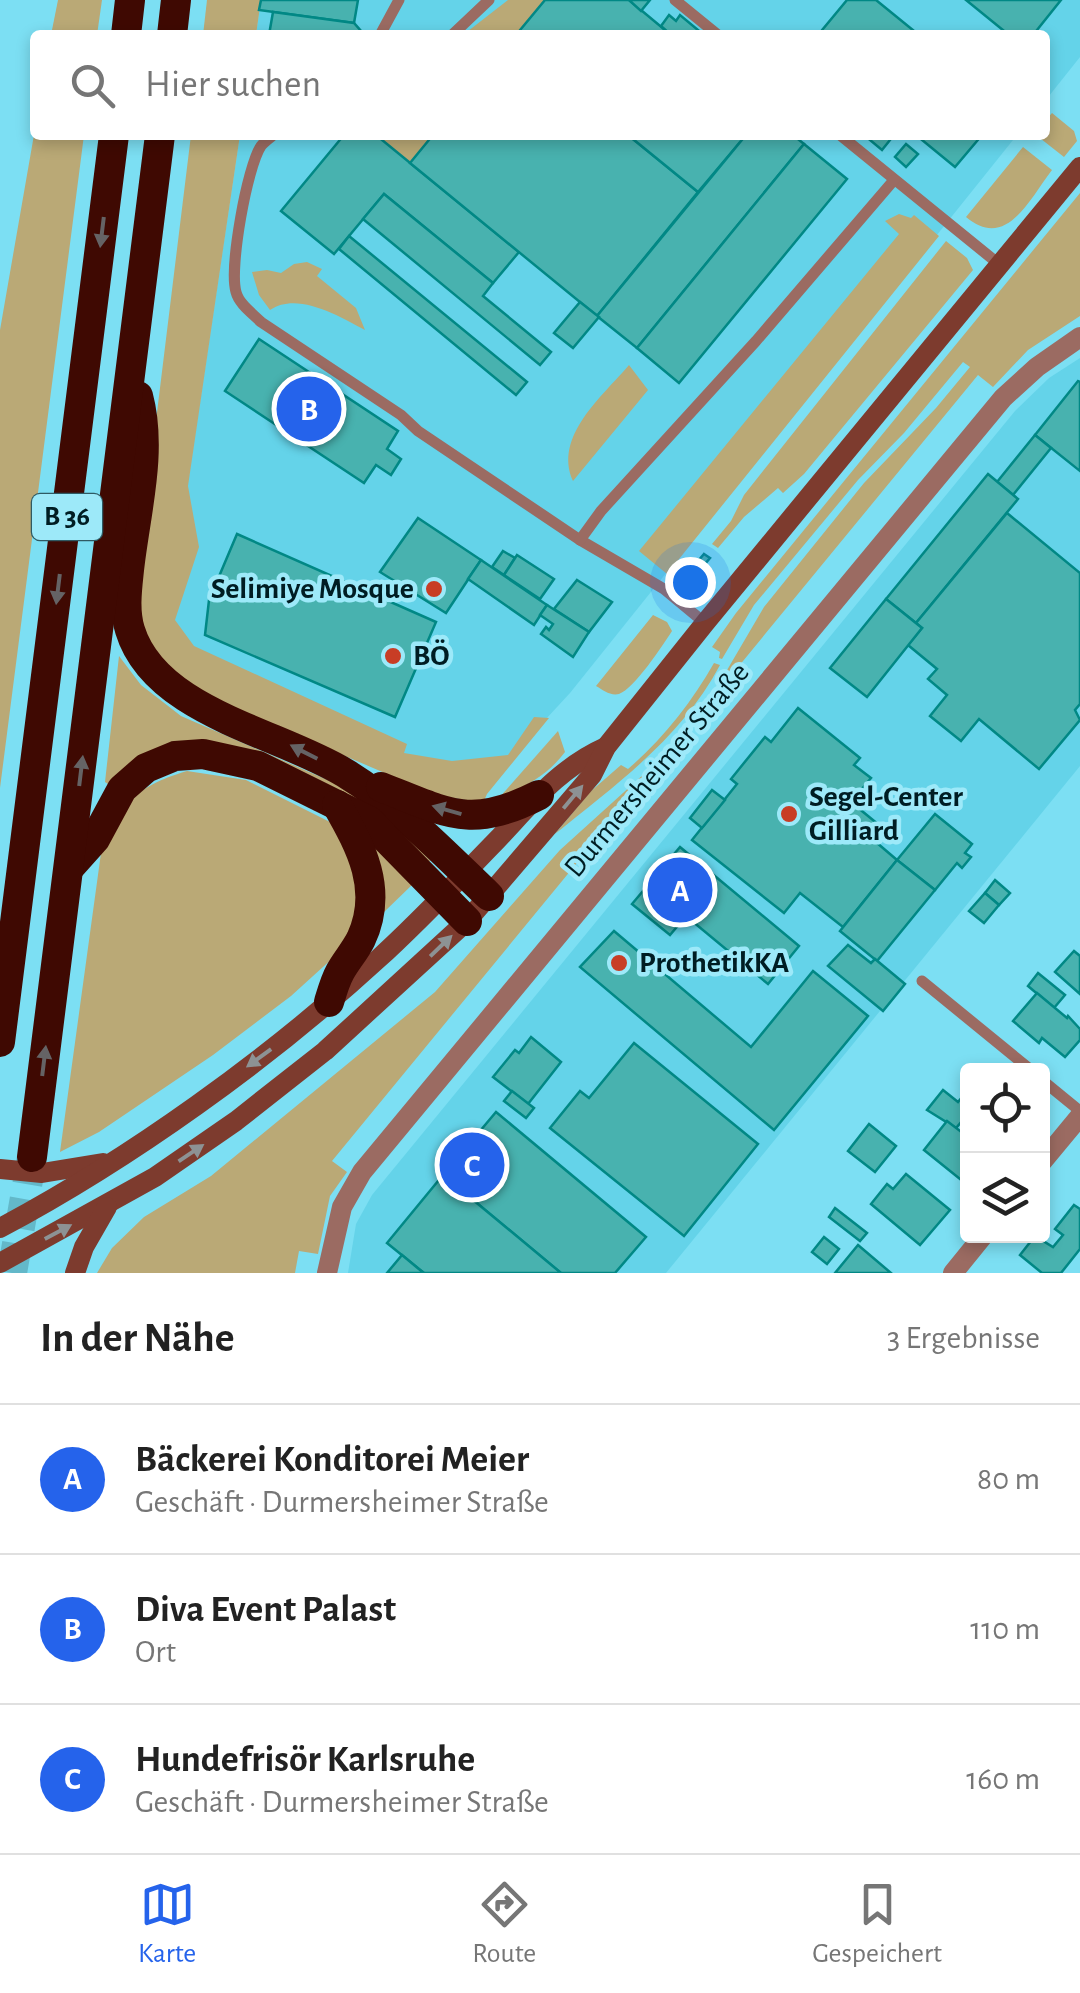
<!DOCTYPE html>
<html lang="de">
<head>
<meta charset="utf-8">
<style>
	body { margin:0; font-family:"Alegreya Sans",sans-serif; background:#f2f2f2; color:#222 }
	.controls { position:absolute; right:30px; bottom:30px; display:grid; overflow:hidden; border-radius:10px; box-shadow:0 5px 15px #0003 }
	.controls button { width:90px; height:90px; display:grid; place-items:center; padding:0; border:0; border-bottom:2px solid #e0e0e0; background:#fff; color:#222; font:50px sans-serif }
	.you { position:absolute; left:690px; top:582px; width:35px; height:35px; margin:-25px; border:8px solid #fff; border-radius:50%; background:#1a73e8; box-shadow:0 0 0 15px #1a73e833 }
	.badge { display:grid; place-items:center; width:65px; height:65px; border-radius:50%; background:#2563eb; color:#fff; font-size:32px; font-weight:700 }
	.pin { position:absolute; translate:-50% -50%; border:5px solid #fff; box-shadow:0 2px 10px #0006 }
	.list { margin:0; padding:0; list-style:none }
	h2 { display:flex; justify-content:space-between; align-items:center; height:130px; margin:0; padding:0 40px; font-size:42px }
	h2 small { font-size:32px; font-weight:400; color:#767676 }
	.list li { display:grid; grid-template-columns:65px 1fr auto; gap:30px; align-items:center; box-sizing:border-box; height:150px; padding:0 40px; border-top:2px solid #e0e0e0 }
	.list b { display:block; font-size:38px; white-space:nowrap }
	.list p { margin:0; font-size:32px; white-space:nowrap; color:#767676 }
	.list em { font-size:32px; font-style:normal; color:#767676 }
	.icon { flex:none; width:55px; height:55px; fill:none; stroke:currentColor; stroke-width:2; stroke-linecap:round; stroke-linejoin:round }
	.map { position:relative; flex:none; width:1080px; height:1273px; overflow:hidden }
	.search { position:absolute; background:#fff; box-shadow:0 5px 15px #0003; left:30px; right:30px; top:30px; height:110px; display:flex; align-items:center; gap:25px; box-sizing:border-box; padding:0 35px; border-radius:10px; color:#767676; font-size:38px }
	.sheet { height:580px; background:#fff }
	nav { display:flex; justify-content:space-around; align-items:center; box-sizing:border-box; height:140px; border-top:2px solid #e0e0e0; background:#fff; font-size:28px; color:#767676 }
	nav a { display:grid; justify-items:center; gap:5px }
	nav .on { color:#2563eb }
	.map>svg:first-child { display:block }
	.built { fill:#64d3e9 }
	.green { fill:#baa976 }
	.building { fill:#48b2af; stroke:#018885; stroke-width:2.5 }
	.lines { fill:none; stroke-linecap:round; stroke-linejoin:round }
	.highway-tunnel { stroke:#63b8c9; stroke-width:30; stroke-dasharray:30 15; stroke-linecap:butt }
	.lane { stroke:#9b6b62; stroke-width:11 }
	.street { stroke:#9b6b62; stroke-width:20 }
	.secondary { stroke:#7d3b2e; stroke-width:20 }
	.highway { stroke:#3f0902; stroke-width:30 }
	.oneway { fill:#656365 }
	.oneway2 { fill:#8d9294 }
	.poi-dot { fill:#c83d25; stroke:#9de9f9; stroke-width:4 }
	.labels { text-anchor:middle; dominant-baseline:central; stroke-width:9; stroke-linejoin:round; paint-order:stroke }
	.shield { fill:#9de9f9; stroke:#2f5a63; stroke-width:2.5 }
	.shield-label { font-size:28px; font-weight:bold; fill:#001d23 }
	.poi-label { font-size:30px; font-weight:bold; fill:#001d23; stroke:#9de9f9; text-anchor:start }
	.street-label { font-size:30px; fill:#001d23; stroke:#9de9f9 }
</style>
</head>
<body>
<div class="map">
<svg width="1080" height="1273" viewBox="0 0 1080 1273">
	<rect width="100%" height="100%" fill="#7cdff3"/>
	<g class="built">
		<polygon points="261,0 1080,0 1080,57 1045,101 1045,35 256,35"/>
		<polygon points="240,135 1017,135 570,693 510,758 468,788 190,651 167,622"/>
		<polygon points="1080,358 1080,766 666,1273 348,1273 356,1224 372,1195 1015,411 1049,378"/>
	</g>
	<g class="green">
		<polygon points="58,0 102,0 97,35 51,35"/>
		<polygon points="207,0 261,0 256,35 203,35"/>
		<polygon points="508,0 545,0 516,35 463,35"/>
		<polygon points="1052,113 1074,131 1077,141 1064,157 1036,135 1045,135 1045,121"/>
		<polygon points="35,129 35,135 84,135 0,788 0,330"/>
		<polygon points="191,135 240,135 188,486 199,547 175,620 194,646 407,744 404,753 452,761 508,755 534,717 549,718 487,794 483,803 436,795 203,695 181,683 142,636 135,592"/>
		<polygon points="381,135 433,135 410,163 379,137"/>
		<path d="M1023 147 1052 170C1029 200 1006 251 966 217Z"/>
		<polygon points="1080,193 1080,316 1028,350 993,387 978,375 332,1161 347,1172 330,1196 318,1254 299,1251 295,1273 97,1273 112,1248 144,1217 211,1176 435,992 560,850 655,764 713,694 764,607 864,483 936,408 970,367 963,362 904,433 858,480 754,605 722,659 719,658 720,652 712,647 736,613"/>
		<polygon points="899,214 911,218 914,215 939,236 667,574 639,551 899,234 885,221"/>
		<polygon points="946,241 967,258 973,270 804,474 783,493 778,488 744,517 718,548 712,544 731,521 744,495"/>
		<path d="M307 262 322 269 317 276 356 308 365 330C339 316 297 291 270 310L259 295 252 272 267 270 281 273 294 264Z"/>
		<path d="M629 365 648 390 573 481C553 436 603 396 629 365Z"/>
		<path d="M653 615 667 622 672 631C663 645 634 689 619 694 610 696 603 690 596 686Z"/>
		<polygon points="119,656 141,685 181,716 346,788 400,829 431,861 422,861 239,748 108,784 105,782"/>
		<path d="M714 663 720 665C682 737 617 784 555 834L590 792 621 765 628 769C662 740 692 702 714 663Z"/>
		<path d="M558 731 565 752C547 776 526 786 499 798Z"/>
		<path d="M187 771 246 780 332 823 354 863 361 893 345 947 291 996 213 1055 99 1132 60 1152 101 853C125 803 131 788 187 771Z"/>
		<polygon points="375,846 414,883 382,914 373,847"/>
	</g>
	<g class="building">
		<polygon points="261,0 358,0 354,23 259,10"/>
		<polygon points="545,0 629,0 671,35 516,35"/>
		<polygon points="629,0 650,0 641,11"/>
		<polygon points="847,0 876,0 919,35 818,35"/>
		<polygon points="966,0 1061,0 1033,35 1009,35"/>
		<polygon points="273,12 354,23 361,31 354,35 269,35"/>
		<polygon points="669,15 676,21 680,15 704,35 671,35 661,26"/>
		<polygon points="344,135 376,135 519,252 493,283 384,194 334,254 281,211"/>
		<polygon points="433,135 628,135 698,192 597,316 410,163"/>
		<polygon points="628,135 746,135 698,192"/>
		<polygon points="746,135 793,135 804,144 637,348 597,316"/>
		<polygon points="864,135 894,135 882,150"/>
		<polygon points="916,135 982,135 955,167"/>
		<polygon points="804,144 847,179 679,383 637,348"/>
		<polygon points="906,144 918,154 906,167 895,157"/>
		<polygon points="384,194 493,283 483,296 551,352 540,365 363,219"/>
		<polygon points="349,236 527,382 516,395 339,249"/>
		<polygon points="580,302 599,317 573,348 554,333"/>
		<polygon points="259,339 398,431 387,449 401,459 391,475 376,465 364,483 225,391"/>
		<polygon points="1078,381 1080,382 1080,471 1035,435"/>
		<polygon points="1035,435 1051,448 1013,495 997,482"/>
		<polygon points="988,474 1018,499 916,623 886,599"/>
		<polygon points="1007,513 1080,573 1080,704 1075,710 1080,720 1039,769 979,719 961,741 930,716 947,695 928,679 937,669 908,645 922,628 916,623"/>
		<polygon points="418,518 481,560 446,613 380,572"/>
		<polygon points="237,534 436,622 395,717 205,635 209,600"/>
		<polygon points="503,551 515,558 504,575 492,567"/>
		<polygon points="704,554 710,558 699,571 693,567"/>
		<polygon points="517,555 554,579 540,599 504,575"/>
		<polygon points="481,560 547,605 534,625 468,579"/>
		<polygon points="577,580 612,602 589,632 554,609"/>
		<polygon points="886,599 922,628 867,697 830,668"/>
		<polygon points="547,605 589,632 573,657 541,634 546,627 549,630 553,624 540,615"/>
		<polygon points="798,708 860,758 854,765 871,778 851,802 879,825 870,837 897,860 843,927 800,893 784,913 692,840 737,784 731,779 765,737 771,742"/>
		<polygon points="712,790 725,800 702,828 690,818"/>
		<polygon points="935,814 972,844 965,853 971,857 962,868 957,863 935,890 897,860"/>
		<polygon points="680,847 799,946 768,984 686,916 670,935 632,904"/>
		<polygon points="897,860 935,890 877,961 840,931"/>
		<polygon points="995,880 1010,893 999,905 985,893"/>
		<polygon points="985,893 999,905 984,923 969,911"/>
		<polygon points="614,931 751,1047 813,971 868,1016 774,1130 580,967"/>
		<polygon points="848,945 871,963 875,959 905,984 883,1011 828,966"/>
		<polygon points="1074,951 1080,956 1080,994 1055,972"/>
		<polygon points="1038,973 1065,995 1054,1008 1028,986"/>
		<polygon points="1037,993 1067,1018 1068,1016 1080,1029 1080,1040 1065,1057 1042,1038 1039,1043 1013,1021"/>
		<polygon points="531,1037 561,1062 528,1104 493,1077 515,1050 519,1053"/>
		<polygon points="634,1043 758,1144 684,1236 550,1128 580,1091 589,1098"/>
		<polygon points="943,1090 958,1102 968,1090 968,1114 956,1128 927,1110"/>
		<polygon points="512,1091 534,1108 526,1118 504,1101"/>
		<polygon points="496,1112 646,1237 615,1273 561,1273 443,1175"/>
		<polygon points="947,1121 968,1137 965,1183 924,1150"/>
		<polygon points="869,1124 896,1146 875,1172 848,1151"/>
		<polygon points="906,1174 950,1210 920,1245 871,1204 887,1184 893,1189"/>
		<polygon points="443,1175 561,1273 424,1273 387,1243"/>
		<polygon points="1074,1205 1080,1209 1080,1249 1061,1273 1042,1273 1020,1255 1035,1236 1053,1247 1063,1235 1055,1229"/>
		<polygon points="835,1208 867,1233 860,1241 829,1217"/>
		<polygon points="824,1237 839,1249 827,1264 812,1252"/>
		<polygon points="858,1245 891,1273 835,1273"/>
		<polygon points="402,1255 420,1270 424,1273 387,1273"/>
	</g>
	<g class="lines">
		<polyline class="highway-tunnel" points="12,1273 32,1157"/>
		<g class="lane">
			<polyline points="675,0 718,35"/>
			<polyline points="380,35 399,0"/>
			<polyline points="452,35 489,0"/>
			<path d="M273 135C269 139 264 142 261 146 247 167 229 268 236 292 239 304 252 313 261 322L401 415 418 431 580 540 664 589 705 623"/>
			<polyline points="840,135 1000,265"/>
			<polyline points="580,540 601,511 756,341 894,180"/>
			<polyline points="922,981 1031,1070"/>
			<polyline points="1042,1080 1080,1111"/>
		</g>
		<g class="street">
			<polyline points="1042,1162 1080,1116"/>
			<polyline points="327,1273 342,1207 362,1172 1003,398 1037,367 1080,337"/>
			<polyline points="953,1273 983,1236"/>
		</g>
		<g class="secondary">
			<polyline points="0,1169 42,1173 103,1163"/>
			<path d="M0 1228C130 1159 269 1059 378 959 420 921 458 880 497 840 532 803 559 768 606 747"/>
			<polyline points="0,1263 155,1177 236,1121 325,1051 467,921 592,775 606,747 705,623 1080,167"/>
			<polyline points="75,1273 84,1247 107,1207"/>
		</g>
		<g class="highway">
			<polyline points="126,35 130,0"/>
			<polyline points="172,35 176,0"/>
			<path d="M138 396C153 452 135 514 129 570 127 589 124 611 130 630 155 712 278 732 345 773 399 806 443 852 489 896"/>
			<path d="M381 787C448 813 470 830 539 795"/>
			<polyline points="70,867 95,839 122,789 146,768 175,756 203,754 258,766 369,821 467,921"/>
			<path d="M329 1002C332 992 335 981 340 972 346 961 355 951 361 939 384 890 361 847 337 805"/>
			<polyline points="0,1042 114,135"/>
			<polyline points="32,1157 160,135"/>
		</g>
	</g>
	<defs><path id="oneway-solid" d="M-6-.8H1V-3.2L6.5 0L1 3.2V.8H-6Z" transform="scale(2.5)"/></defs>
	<g class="oneway">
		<use href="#oneway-solid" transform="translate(102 232) rotate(97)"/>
		<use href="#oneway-solid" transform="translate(58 589) rotate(97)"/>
		<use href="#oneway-solid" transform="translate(304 752) rotate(-153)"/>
		<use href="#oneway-solid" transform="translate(81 771) rotate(-83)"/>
		<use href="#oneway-solid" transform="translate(447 810) rotate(-164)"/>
		<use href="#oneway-solid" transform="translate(44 1061) rotate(-83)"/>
	</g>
	<g class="oneway2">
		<use href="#oneway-solid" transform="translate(573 797) rotate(-50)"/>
		<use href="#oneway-solid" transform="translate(441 946) rotate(-44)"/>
		<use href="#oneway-solid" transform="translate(259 1058) rotate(144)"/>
		<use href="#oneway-solid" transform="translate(191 1153) rotate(-34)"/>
		<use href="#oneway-solid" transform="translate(58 1232) rotate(-28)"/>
	</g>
	<g class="poi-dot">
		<circle cx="434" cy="589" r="10"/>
		<circle cx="393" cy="656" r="10"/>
		<circle cx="789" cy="814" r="10"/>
		<circle cx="619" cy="963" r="10"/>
	</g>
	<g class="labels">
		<rect class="shield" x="32" y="494" width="70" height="46" rx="8"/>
		<g class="shield-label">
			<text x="67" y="517">B 36</text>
		</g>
		<g class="poi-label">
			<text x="414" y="589" text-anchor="end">Selimiye Mosque</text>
			<text x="413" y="656">BÖ</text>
			<text x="809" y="797">Segel-Center<tspan x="809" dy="34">Gilliard</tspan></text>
			<text x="639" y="963">ProthetikKA</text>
		</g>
		<g class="street-label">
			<text transform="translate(657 770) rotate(-50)">Durmersheimer Straße</text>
		</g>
	</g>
</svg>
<div class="controls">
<button><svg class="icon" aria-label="locate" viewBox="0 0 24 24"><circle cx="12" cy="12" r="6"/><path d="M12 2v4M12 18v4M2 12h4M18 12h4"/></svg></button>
<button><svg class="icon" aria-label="layers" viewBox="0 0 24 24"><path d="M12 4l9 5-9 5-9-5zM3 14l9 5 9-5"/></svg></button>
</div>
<div class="you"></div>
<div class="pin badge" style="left:680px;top:890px">A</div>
<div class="pin badge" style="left:309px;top:409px">B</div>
<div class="pin badge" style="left:472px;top:1165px">C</div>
<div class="search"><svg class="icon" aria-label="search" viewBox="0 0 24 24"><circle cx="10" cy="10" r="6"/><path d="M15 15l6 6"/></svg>Hier suchen</div>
</div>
<section class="sheet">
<h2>In der Nähe<small>3 Ergebnisse</small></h2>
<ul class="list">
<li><span class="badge">A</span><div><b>Bäckerei Konditorei Meier</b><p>Geschäft · Durmersheimer Straße</p></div><em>80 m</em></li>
<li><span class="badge">B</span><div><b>Diva Event Palast</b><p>Ort</p></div><em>110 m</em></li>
<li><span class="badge">C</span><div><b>Hundefrisör Karlsruhe</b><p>Geschäft · Durmersheimer Straße</p></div><em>160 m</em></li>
</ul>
</section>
<nav>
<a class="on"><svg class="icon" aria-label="map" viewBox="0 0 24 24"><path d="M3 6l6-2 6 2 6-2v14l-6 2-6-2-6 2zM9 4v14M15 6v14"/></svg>Karte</a>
<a><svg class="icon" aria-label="directions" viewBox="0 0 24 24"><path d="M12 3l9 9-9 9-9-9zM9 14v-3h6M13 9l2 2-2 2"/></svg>Route</a>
<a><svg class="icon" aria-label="saved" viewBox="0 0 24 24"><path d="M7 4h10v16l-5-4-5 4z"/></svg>Gespeichert</a>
</nav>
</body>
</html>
